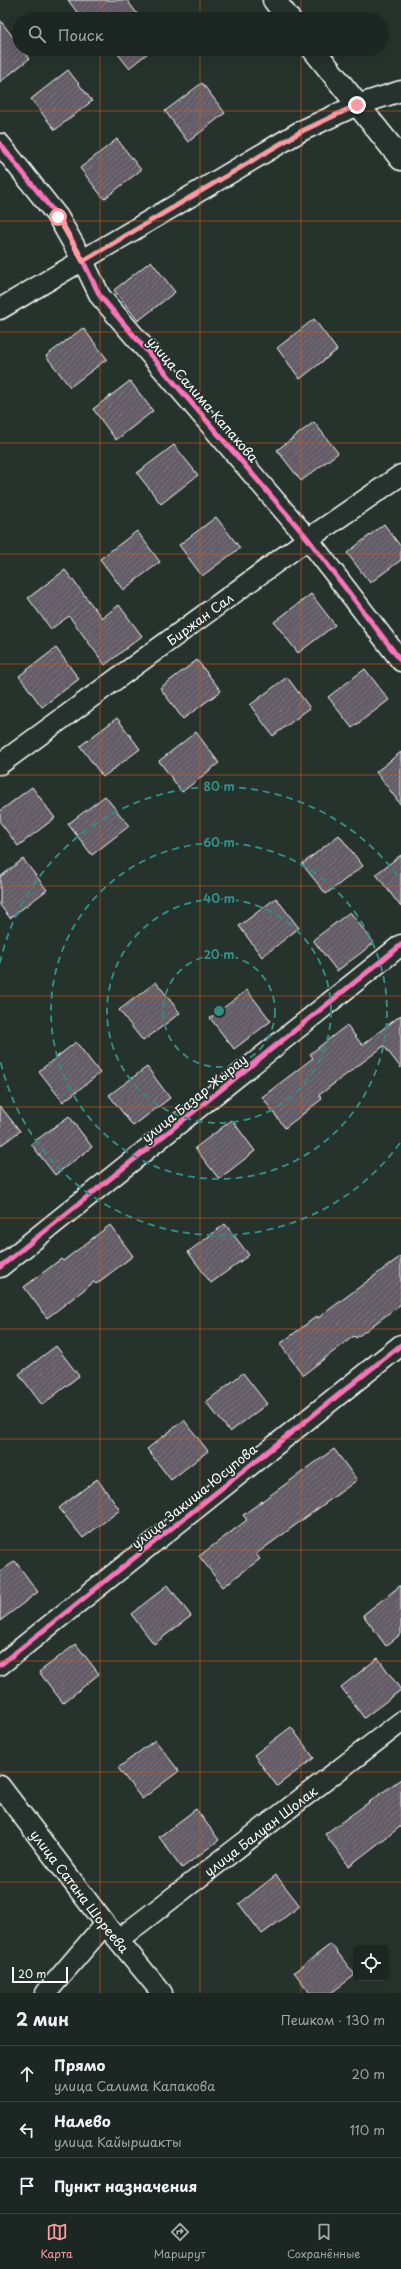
<!DOCTYPE html>
<html lang="ru">
<head>
<meta charset="utf-8">
<style>
	body { margin:0; font-family:"Playpen Sans",sans-serif; background:#29322f; color:#f1f3f6 }
	.controls { position:absolute; right:12px; bottom:12px; display:grid; overflow:hidden; border-radius:6px; box-shadow:0 4px 16px #0002 }
	.controls button { width:36px; height:36px; display:grid; place-items:center; padding:0; border:0; border-bottom:1px solid #3a4340; background:#1c2622; color:#f1f3f6; font:20px sans-serif }
	.scale { position:absolute; left:12px; bottom:10px; width:56px; box-sizing:border-box; padding-left:4px; border:2px solid #fff; border-top:0; font-size:11px; line-height:14px; white-space:nowrap; color:#fff; -webkit-text-stroke:3px #26332d; paint-order:stroke }
	.stop { position:absolute; width:12px; height:12px; margin:-9px; border:3px solid #ff9aa2; border-radius:50%; background:#fff }
	.stop.end { background:#ff9aa2; border-color:#fff; box-shadow:0 1px 4px #0008 }
	.list { margin:0; padding:0; list-style:none }
	h2 { display:flex; justify-content:space-between; align-items:center; height:52px; margin:0; padding:0 16px; font-size:17px }
	h2 small { font-size:13px; font-weight:400; color:#a0a5a5 }
	.list li { display:grid; grid-template-columns:26px 1fr auto; gap:12px; align-items:center; box-sizing:border-box; height:56px; padding:0 16px; border-top:1px solid #3a4340 }
	.list b { display:block; font-size:15px; white-space:nowrap }
	.list p { margin:0; font-size:13px; white-space:nowrap; color:#a0a5a5 }
	.list em { font-size:13px; font-style:normal; color:#a0a5a5 }
	.icon { flex:none; width:22px; height:22px; fill:none; stroke:currentColor; stroke-width:2; stroke-linecap:round; stroke-linejoin:round }
	.map { position:relative; flex:none; width:401px; height:1993px; overflow:hidden }
	.search { position:absolute; background:#1c2622; box-shadow:0 4px 16px #0002; left:12px; right:12px; top:12px; height:44px; display:flex; align-items:center; gap:10px; box-sizing:border-box; padding:0 14px; border-radius:22px; color:#a0a5a5; font-size:15px }
	.sheet { height:220px; background:#1c2622 }
	nav { display:flex; justify-content:space-around; align-items:center; box-sizing:border-box; height:56px; border-top:1px solid #3a4340; background:#1c2622; font-size:11px; color:#a0a5a5 }
	nav a { display:grid; justify-items:center; gap:2px }
	nav .on { color:#ff9aa2 }
	.map>svg:first-child { display:block }
	.building { fill:url(#building-hatch); stroke:#fff }
	.lines { fill:none; stroke-linecap:round; stroke-linejoin:round }
	.minor-casing { stroke:#fff; stroke-width:23 }
	.tertiary-casing { stroke:#fff; stroke-width:25 }
	.minor { stroke:#26332d; stroke-width:20 }
	.tertiary { stroke:#26332d; stroke-width:22 }
	.cycleway-casing { stroke:#26332d; stroke-width:8 }
	.cycleway { stroke:#fb73b8; stroke-width:5 }
	.route { stroke:#ff9aa2; stroke-width:5 }
	.grid { fill:none; stroke:#e8590c; stroke-width:1; stroke-opacity:0.55 }
	.ring { fill:none; stroke:#338b84; stroke-width:2; stroke-dasharray:7 5 }
	.labels { text-anchor:middle; dominant-baseline:central; stroke-width:3.5; stroke-linejoin:round; paint-order:stroke }
	.street-label { font-size:13px; fill:#fff; stroke:#26332d }
	.centre { fill:#338b84; stroke:#26332d; stroke-width:2 }
	.ring-label { font-size:12px; text-anchor:middle; font-weight:bold; fill:#338b84; stroke:#26332d; stroke-width:3.5; stroke-linejoin:round; paint-order:stroke }
</style>
</head>
<body>
<div class="map">
<svg width="401" height="1993" viewBox="0 0 401 1993">
	<defs>
		<pattern id="building-hatch" width="6" height="6" patternUnits="userSpaceOnUse"><rect width="6" height="6" fill="#635c66"/><path d="M-1 1l2-2M0 6l6-6M5 7l2-2" fill="none" stroke="#7a747d"/></pattern>
	</defs>
	<rect width="100%" height="100%" fill="#26332d"/>
	<filter id="ink" filterUnits="userSpaceOnUse"><feTurbulence type="fractalNoise" baseFrequency=".025" numOctaves="2"/><feDisplacementMap in="SourceGraphic" scale="8" xChannelSelector="R" yChannelSelector="G"/><feConvolveMatrix kernelMatrix="1 2 1 2 8 2 1 2 1" color-interpolation-filters="sRGB"/></filter>
	<g filter="url(#ink)">
		<g class="building">
			<polygon points="68,0 127,0 141,19 82,19"/>
			<polygon points="0,20 19,45 19,49 22,49 29,59 0,82"/>
			<polygon points="114,49 153,49 129,68"/>
			<polygon points="68,70 92,101 55,130 31,99"/>
			<polygon points="202,83 225,113 188,142 165,111"/>
			<polygon points="117,139 141,170 104,199 80,168"/>
			<polygon points="151,261 175,292 138,321 114,290"/>
			<polygon points="314,319 337,350 300,379 277,348"/>
			<polygon points="83,328 107,359 70,387 46,356"/>
			<polygon points="130,381 153,411 116,440 93,409"/>
			<polygon points="314,422 338,453 301,481 277,450"/>
			<polygon points="174,445 198,475 161,504 137,473"/>
			<polygon points="216,517 240,548 202,576 179,545"/>
			<polygon points="384,524 401,547 401,560 370,583 347,553"/>
			<polygon points="137,531 160,562 123,590 100,559"/>
			<polygon points="65,570 102,618 119,605 142,636 105,665 69,616 51,629 28,598"/>
			<polygon points="311,594 335,625 298,653 274,622"/>
			<polygon points="56,648 79,679 42,707 19,676"/>
			<polygon points="197,660 221,691 183,719 160,688"/>
			<polygon points="365,669 389,700 352,728 328,697"/>
			<polygon points="287,677 310,708 273,736 250,705"/>
			<polygon points="117,718 140,749 103,777 80,746"/>
			<polygon points="196,732 219,763 182,792 159,761"/>
			<polygon points="401,752 401,805 376,772"/>
			<polygon points="32,787 55,818 18,846 0,822 0,811"/>
			<polygon points="105,796 129,826 92,855 68,824"/>
			<polygon points="339,835 363,866 326,894 302,864"/>
			<polygon points="401,855 401,907 376,874"/>
			<polygon points="23,859 47,890 10,918 0,905 0,877"/>
			<polygon points="276,898 299,928 262,957 239,926"/>
			<polygon points="350,912 374,943 337,971 313,940"/>
			<polygon points="156,982 180,1013 143,1041 119,1010"/>
			<polygon points="247,990 271,1021 234,1049 210,1018"/>
			<polygon points="401,1015 401,1068 384,1046 319,1095 322,1099 285,1128 262,1097 313,1058 310,1054 347,1025 362,1045"/>
			<polygon points="76,1042 100,1073 63,1102 39,1071"/>
			<polygon points="147,1067 170,1098 133,1126 109,1095"/>
			<polygon points="0,1106 20,1131 0,1146"/>
			<polygon points="69,1116 92,1147 55,1175 31,1144"/>
			<polygon points="232,1120 255,1151 219,1179 195,1148"/>
			<polygon points="225,1224 249,1255 211,1283 188,1252"/>
			<polygon points="110,1225 133,1256 96,1284 94,1282 47,1318 24,1287 61,1259 63,1261"/>
			<polygon points="401,1256 401,1304 356,1338 354,1336 303,1375 280,1344 317,1316 318,1318"/>
			<polygon points="56,1346 79,1376 42,1405 19,1374"/>
			<polygon points="243,1373 267,1404 230,1432 206,1402"/>
			<polygon points="184,1420 208,1451 171,1480 147,1449"/>
			<polygon points="334,1449 357,1480 256,1554 260,1559 223,1587 199,1556 247,1520 243,1515"/>
			<polygon points="97,1479 120,1510 83,1538 59,1508"/>
			<polygon points="15,1561 38,1592 0,1621 0,1572"/>
			<polygon points="168,1585 191,1616 154,1644 131,1614"/>
			<polygon points="401,1585 401,1634 386,1646 363,1615"/>
			<polygon points="76,1644 99,1674 63,1703 39,1672"/>
			<polygon points="378,1658 401,1690 364,1718 341,1687"/>
			<polygon points="291,1727 314,1758 277,1786 254,1755"/>
			<polygon points="155,1740 179,1771 142,1799 118,1768"/>
			<polygon points="401,1779 401,1826 349,1866 325,1834"/>
			<polygon points="196,1809 219,1840 182,1868 159,1837"/>
			<polygon points="276,1875 300,1906 262,1934 239,1904"/>
			<polygon points="331,1944 355,1975 331,1993 310,1993 294,1972"/>
		</g>
		<g class="lines">
			<g class="minor-casing">
				<g id="minor">
					<polyline points="0,144 58,217 83,261 100,296 308,539 401,661"/>
					<polyline points="0,309 301,131 357,105 401,91"/>
					<path id="s1" d="M0 764 308 539 401 475"/>
					<polyline points="0,1267 401,945"/>
					<polyline points="0,1665 401,1345"/>
					<path id="s2" d="M0 1786 105 1924 162 1993"/>
					<path id="s3" d="M119 1939 401 1722"/>
					<polyline points="46,1993 105,1924"/>
				</g>
			</g>
			<g class="tertiary-casing">
				<g id="tertiary">
					<polyline points="274,0 289,19"/>
					<polyline points="313,49 401,159"/>
				</g>
			</g>
			<use href="#minor" class="minor"/>
			<use href="#tertiary" class="tertiary"/>
			<g class="cycleway-casing">
				<g id="cycleway">
					<polyline points="0,144 58,217 83,261 100,296 308,539 401,661"/>
					<polyline points="0,1267 401,945"/>
					<polyline points="0,1665 401,1345"/>
				</g>
			</g>
			<use href="#cycleway" class="cycleway"/>
		</g>
	</g>
	<g class="lines" filter="url(#ink)">
		<polyline class="route" points="58,217 83,261 302,131 357,105"/>
	</g>
	<path class="grid" d="M100 0V19M200 0V19M301 0V19M100 49V1993M200 49V1993M301 49V1993M0 111H401M0 221H401M0 332H401M0 443H401M0 554H401M0 664H401M0 775H401M0 886H401M0 996H401M0 1107H401M0 1218H401M0 1329H401M0 1439H401M0 1550H401M0 1661H401M0 1772H401M0 1882H401"/>
	<g class="ring">
		<circle cx="219" cy="1011" r="56"/>
		<circle cx="219" cy="1011" r="112"/>
		<circle cx="219" cy="1011" r="168"/>
		<path d="M400 1143A224 224 0 0 1 0 1059M0 963A224 224 0 0 1 400 879"/>
	</g>
	<g class="labels">
		<g class="street-label">
			<text transform="translate(203 399) rotate(49)">улица Салима Капакова</text>
			<text stroke="none"><textPath href="#s1" startOffset="247">Биржан Сал</textPath></text>
			<text transform="translate(194 1098) rotate(-39)">улица Базар Жырау</text>
			<text transform="translate(194 1496) rotate(-39)">улица Закиша Юсупова</text>
			<text stroke="none"><textPath href="#s3" startOffset="178">улица Балуан Шолак</textPath></text>
			<text stroke="none"><textPath href="#s2" startOffset="132">улица Сатана Шореева</textPath></text>
		</g>
	</g>
	<circle cx="219" cy="1011" r="6" class="centre"/>
	<g class="ring-label">
		<text x="219" y="791">80 m</text>
		<text x="219" y="847">60 m</text>
		<text x="219" y="903">40 m</text>
		<text x="219" y="959">20 m</text>
	</g>
</svg>
<div class="controls">
<button><svg class="icon" aria-label="locate" viewBox="0 0 24 24"><circle cx="12" cy="12" r="6"/><path d="M12 2v4M12 18v4M2 12h4M18 12h4"/></svg></button>
</div>
<div class="scale">20 m</div>
<div class="stop" style="left:58px;top:217px"></div>
<div class="stop end" style="left:357px;top:105px"></div>
<div class="search"><svg class="icon" aria-label="search" viewBox="0 0 24 24"><circle cx="10" cy="10" r="6"/><path d="M15 15l6 6"/></svg>Поиск</div>
</div>
<section class="sheet">
<h2>2 мин<small>Пешком · 130 m</small></h2>
<ul class="list">
<li><svg class="icon" aria-label="ahead" viewBox="0 0 24 24"><path d="M12 20V5M6 11l6-6 6 6"/></svg><div><b>Прямо</b><p>улица Салима Капакова</p></div><em>20 m</em></li>
<li><svg class="icon" aria-label="left" viewBox="0 0 24 24"><path d="M17 20v-9H6M10 6l-5 5 5 5"/></svg><div><b>Налево</b><p>улица Кайыршакты</p></div><em>110 m</em></li>
<li><svg class="icon" aria-label="arrive" viewBox="0 0 24 24"><path d="M6 21V4h12l-3 4 3 4H6"/></svg><div><b>Пункт назначения</b></div></li>
</ul>
</section>
<nav>
<a class="on"><svg class="icon" aria-label="map" viewBox="0 0 24 24"><path d="M3 6l6-2 6 2 6-2v14l-6 2-6-2-6 2zM9 4v14M15 6v14"/></svg>Карта</a>
<a><svg class="icon" aria-label="directions" viewBox="0 0 24 24"><path d="M12 3l9 9-9 9-9-9zM9 14v-3h6M13 9l2 2-2 2"/></svg>Маршрут</a>
<a><svg class="icon" aria-label="saved" viewBox="0 0 24 24"><path d="M7 4h10v16l-5-4-5 4z"/></svg>Сохранённые</a>
</nav>
</body>
</html>
